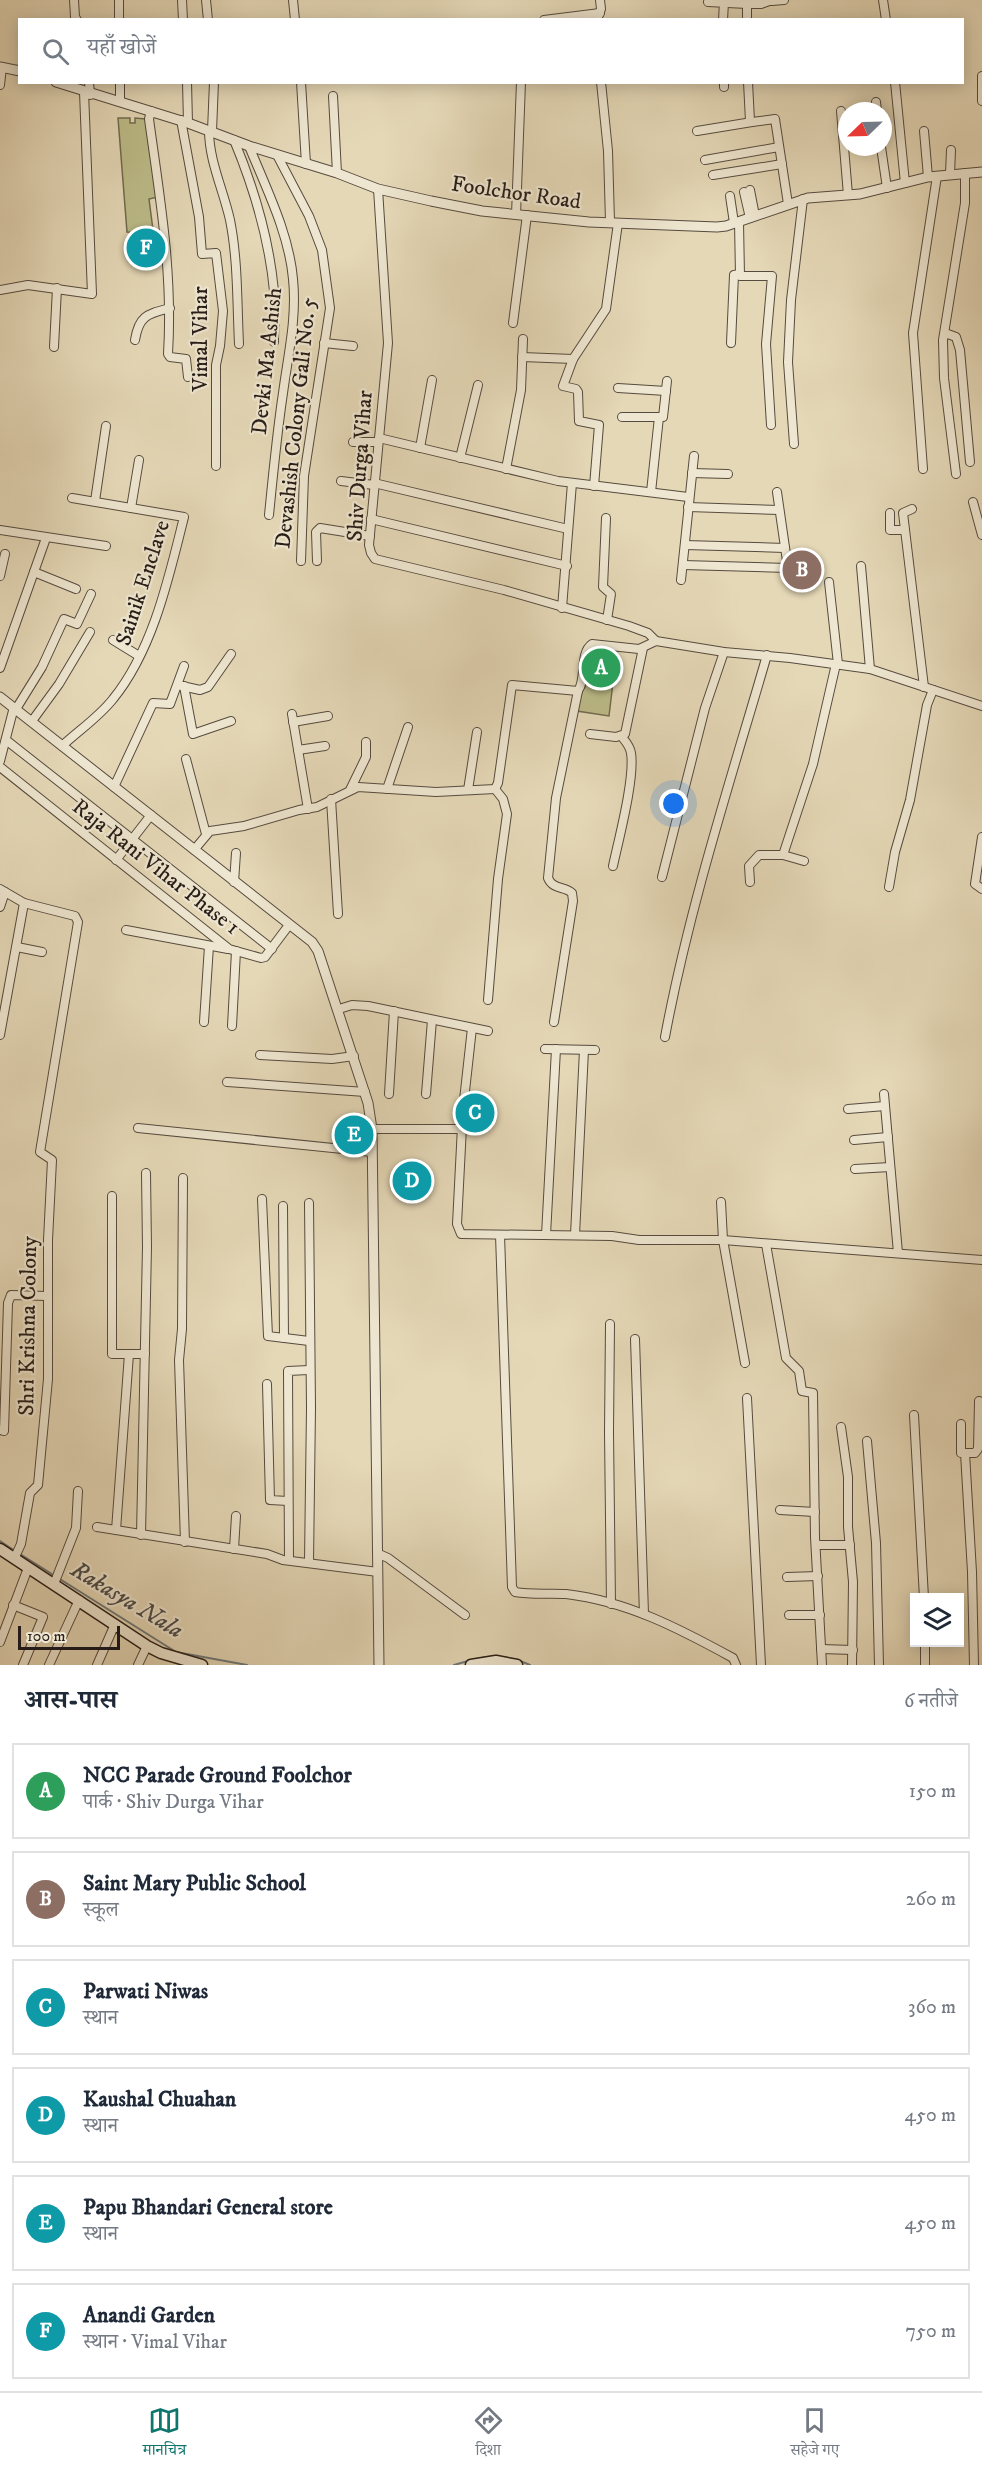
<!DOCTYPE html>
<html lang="hi">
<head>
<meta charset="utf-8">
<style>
	body { margin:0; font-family:"IM FELL DW Pica","Noto Serif Devanagari",serif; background:#f2f2f3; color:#1f2937 }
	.controls { position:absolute; right:18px; bottom:18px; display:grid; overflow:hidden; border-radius:0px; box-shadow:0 3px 15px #0003 }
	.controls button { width:54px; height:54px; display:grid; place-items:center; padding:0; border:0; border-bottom:2px solid #e0e1e3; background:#fff; color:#1f2937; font:30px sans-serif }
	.compass { position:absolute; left:838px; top:102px; width:54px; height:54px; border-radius:50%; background:#fff; box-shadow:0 3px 15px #0003; rotate:247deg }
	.scale { position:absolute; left:18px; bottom:15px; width:102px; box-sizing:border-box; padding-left:6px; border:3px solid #271c17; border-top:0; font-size:16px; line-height:21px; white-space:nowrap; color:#271c17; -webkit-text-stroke:4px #eee6d0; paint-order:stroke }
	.you { position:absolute; left:674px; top:804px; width:21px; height:21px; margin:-15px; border:4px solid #fff; border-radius:50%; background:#1a73e8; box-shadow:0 0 0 9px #1a73e833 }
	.badge { display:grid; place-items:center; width:39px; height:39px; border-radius:50%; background:#0f766e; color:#fff; font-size:20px; font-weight:700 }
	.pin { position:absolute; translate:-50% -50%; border:3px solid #fff; box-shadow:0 2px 6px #0006 }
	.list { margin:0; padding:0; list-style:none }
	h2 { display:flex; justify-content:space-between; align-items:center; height:78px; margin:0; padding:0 24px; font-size:26px }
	h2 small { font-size:20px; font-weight:400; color:#747a83 }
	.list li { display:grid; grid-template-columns:39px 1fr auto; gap:18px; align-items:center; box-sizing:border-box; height:96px; margin:0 12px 12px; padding:0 12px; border:2px solid #e0e1e3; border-radius:0px }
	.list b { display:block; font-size:22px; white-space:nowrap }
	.list p { margin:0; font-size:20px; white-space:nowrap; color:#747a83 }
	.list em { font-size:20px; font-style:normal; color:#747a83 }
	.icon { flex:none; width:33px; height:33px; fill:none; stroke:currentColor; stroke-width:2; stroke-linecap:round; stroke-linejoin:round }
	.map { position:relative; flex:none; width:982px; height:1665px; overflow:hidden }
	.search { position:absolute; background:#fff; box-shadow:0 3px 15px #0003; left:18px; right:18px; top:18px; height:66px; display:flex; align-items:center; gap:15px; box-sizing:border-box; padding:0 21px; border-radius:0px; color:#747a83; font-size:22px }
	.sheet { height:726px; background:#fff }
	nav { display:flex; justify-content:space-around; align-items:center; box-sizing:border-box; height:84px; border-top:2px solid #e0e1e3; background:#fff; font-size:16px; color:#747a83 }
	nav a { display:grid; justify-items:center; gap:3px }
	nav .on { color:#0f766e }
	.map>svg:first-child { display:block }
	.green { fill:#bcbc89; stroke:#726c50; stroke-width:1.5 }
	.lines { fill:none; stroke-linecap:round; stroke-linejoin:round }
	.stream { stroke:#6d7879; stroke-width:2 }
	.minor-casing { stroke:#564b3f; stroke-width:10 }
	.tertiary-casing { stroke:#564b3f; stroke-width:11 }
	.secondary-casing { stroke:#271c17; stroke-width:13 }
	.minor { stroke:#eee6d0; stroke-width:8 }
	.tertiary { stroke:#eee6d0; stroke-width:9 }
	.secondary { stroke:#eee6d0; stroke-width:10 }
	.labels { text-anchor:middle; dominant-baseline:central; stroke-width:4.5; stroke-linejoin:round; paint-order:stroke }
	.street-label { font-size:22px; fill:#271c17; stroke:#eee6d0 }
	.water-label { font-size:24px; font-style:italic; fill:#4a4a48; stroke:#eee6d0 }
</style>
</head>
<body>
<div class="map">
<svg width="982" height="1665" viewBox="0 0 982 1665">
	<rect width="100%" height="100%" fill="#e5d8b7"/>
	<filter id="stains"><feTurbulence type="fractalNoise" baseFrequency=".00333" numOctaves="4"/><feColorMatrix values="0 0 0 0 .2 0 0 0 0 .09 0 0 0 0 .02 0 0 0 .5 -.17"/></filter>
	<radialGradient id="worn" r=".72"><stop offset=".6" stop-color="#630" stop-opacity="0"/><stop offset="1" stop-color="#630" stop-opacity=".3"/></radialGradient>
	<g class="green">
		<polygon points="118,118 130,118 130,123 135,123 135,118 146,119 158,197 149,199 153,230 148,230 148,233 127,232"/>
		<polygon points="597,646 617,649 609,716 577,711 579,696 585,687 589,650"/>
	</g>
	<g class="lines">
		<g class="stream">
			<polyline points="0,1541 15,1551"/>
			<polyline points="20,1554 176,1652 247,1665"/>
			<path d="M477 1659C496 1654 512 1657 530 1665"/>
			<polyline points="454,1665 468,1661"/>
		</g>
		<g class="minor-casing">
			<g id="minor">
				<polyline points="74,0 75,17 77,20"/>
				<polyline points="119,0 119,20"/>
				<polyline points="182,0 183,20"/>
				<polyline points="206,0 208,20"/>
				<polyline points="293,0 295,20"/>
				<polyline points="883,0 886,20"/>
				<polyline points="772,1 784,0"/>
				<polyline points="708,2 747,4"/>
				<polyline points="544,20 600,13"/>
				<polyline points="597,20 601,9 600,0"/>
				<polyline points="723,20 724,2"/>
				<polyline points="747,20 747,4 761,4 772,0"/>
				<polyline points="982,76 982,101"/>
				<polyline points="89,82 90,95"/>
				<polyline points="120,82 120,102"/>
				<polyline points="187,82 188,123"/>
				<polyline points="301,82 306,164"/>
				<polyline points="601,82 608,151 610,222"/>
				<polyline points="724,82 724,87"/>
				<polyline points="748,82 750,121 752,122 775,119 788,204"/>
				<polyline points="895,82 905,183"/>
				<polyline points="0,85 2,67"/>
				<polyline points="333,96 337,173"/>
				<polyline points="876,102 877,111"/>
				<path d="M151 111 149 119C160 199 173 272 168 354L170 357 186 359 188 377"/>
				<polyline points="841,111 848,195"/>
				<polyline points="181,120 199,217 202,254 216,253 223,311 220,346 216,365 216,466"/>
				<path d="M209 130C209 161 223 189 230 220 238 260 237 303 239 344"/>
				<polyline points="212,131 214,82"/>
				<polyline points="697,131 752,122"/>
				<polyline points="924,131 928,177"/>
				<path d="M234 140C254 188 269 238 274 291 276 307 274 325 274 342"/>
				<path d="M249 146C266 188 289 233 293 279 297 318 288 355 283 393 277 433 273 474 269 515"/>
				<polyline points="881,147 887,188"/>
				<polyline points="277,155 309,216 322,250 330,308 304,476 301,561"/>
				<polyline points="705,160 779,147"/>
				<polyline points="950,174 951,150"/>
				<polyline points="713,175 782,164"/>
				<polyline points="378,189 388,343 369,545 371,553 375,559 504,590 629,626 648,633 656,641"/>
				<polyline points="750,190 755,216"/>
				<polyline points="744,192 750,218"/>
				<polyline points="730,196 734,223"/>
				<polyline points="516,215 521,82"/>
				<polyline points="739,222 740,276 772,276 766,344 771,425"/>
				<polyline points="0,290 28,285 92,294 84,92"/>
				<polyline points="513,323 527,215"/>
				<polyline points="945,333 956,337 960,350 970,462"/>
				<path d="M135 340C139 315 148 314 170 308"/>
				<polyline points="324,343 353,346"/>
				<polyline points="731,343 734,275 740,274"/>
				<polyline points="54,347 57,288"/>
				<polyline points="522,357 573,359"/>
				<polyline points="618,388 666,391"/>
				<polyline points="622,417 659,417"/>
				<polyline points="379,438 558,481 688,497"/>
				<polyline points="353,442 378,442"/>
				<polyline points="794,444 788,362 791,300 803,199"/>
				<polyline points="420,448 432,380"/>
				<polyline points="460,458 478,385"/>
				<polyline points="506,469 521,390 523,339"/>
				<polyline points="923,469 913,333 937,176"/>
				<polyline points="692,473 728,474"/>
				<polyline points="956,474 944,378 943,340 965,203 965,173"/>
				<polyline points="341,481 374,485"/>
				<polyline points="374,483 568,529"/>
				<polyline points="594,486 599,425 579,421 578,392 576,389 563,386 573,359 606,309 618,223"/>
				<polyline points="651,492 659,417 663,417 667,381"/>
				<polyline points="95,501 106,426"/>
				<polyline points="973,502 982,535"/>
				<polyline points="688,507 779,510"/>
				<polyline points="131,508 139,460"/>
				<polyline points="912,509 903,513 924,687"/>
				<polyline points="890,513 890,530 905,530"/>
				<polyline points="606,518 603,587 611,594 607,620"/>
				<polyline points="371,519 567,566"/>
				<polyline points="0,530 106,546"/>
				<polyline points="685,545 785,548"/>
				<polyline points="317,561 316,532 320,528 370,536"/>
				<polyline points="683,565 788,568 777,492"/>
				<polyline points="861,566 870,669"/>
				<polyline points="34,572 76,589"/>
				<polyline points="0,576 5,554"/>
				<polyline points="681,580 694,456"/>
				<polyline points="829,582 838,664"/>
				<polyline points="562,608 572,483"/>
				<polyline points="113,640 139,656"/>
				<polyline points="0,668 46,538"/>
				<polyline points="182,686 200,690 208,687 231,654"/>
				<polyline points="184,686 193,734 231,721"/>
				<polyline points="16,709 42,667 64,619 77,624 91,594"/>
				<polyline points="292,714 308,809"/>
				<polyline points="32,721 59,684 90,632"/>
				<polyline points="293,722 328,716"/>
				<polyline points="590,734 616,737 625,734 643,648"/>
				<polyline points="6,740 272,949"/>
				<path d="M62 746C78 731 99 717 113 699 153 650 169 577 184 517L72 498"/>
				<polyline points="298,750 325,746"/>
				<polyline points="186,759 206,834"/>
				<polyline points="0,761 14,707"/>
				<polyline points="0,767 229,949 261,958 265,957 289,925"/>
				<polyline points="114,787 153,703 170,704 184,666"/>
				<polyline points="387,789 408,727"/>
				<polyline points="350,790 366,757 366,742"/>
				<polyline points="468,790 477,732"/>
				<polyline points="331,799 338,914"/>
				<polyline points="982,837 975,884 982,889"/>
				<path d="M194 850 210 831 244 826 299 810 317 807 358 787 436 792 495 789 498 783 512 685 578 691C587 678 579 653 592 644L639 649 656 641 724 652 790 658 870 669 982 706"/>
				<polyline points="783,855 813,764 836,664"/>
				<polyline points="116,860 151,815"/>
				<path d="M613 866C619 838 635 778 631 753 630 746 626 742 622 737"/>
				<polyline points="662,877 705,708 724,652"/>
				<polyline points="234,882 236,853"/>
				<polyline points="750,882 749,866 759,855 783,855 804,861"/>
				<polyline points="889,887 895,852 910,800 927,705 933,690"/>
				<polyline points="0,889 24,903 0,1035"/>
				<polyline points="0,907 5,892"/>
				<polyline points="126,930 228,949"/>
				<polyline points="17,947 42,952"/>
				<polyline points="488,1000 498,879 507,814 503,799 495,789"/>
				<polyline points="339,1009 352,1005 368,1006 488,1031"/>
				<polyline points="204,1022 209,946"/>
				<path d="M554 1022 573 901 572 893C565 886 553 890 548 878L556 798 578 691"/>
				<polyline points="232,1026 236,951"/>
				<path d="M665 1037C689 908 730 782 767 655"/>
				<polyline points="545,1049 595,1050"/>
				<polyline points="260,1055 332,1059 354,1056"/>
				<polyline points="227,1082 365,1092"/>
				<polyline points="389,1094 394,1011"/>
				<polyline points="426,1094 432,1020"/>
				<polyline points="884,1094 898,1253"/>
				<polyline points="464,1100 472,1028"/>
				<polyline points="463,1107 457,1224 461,1234 612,1236 639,1240 723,1240 982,1260"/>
				<polyline points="848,1109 885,1106"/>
				<polyline points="138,1128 372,1152"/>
				<polyline points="372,1129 461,1129"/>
				<polyline points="854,1140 888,1137"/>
				<polyline points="855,1169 890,1167"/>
				<polyline points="183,1178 182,1329 179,1360 185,1542"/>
				<polyline points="112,1196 112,1354 145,1354"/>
				<polyline points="262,1199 268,1336 309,1341"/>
				<polyline points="721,1202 723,1240 745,1363"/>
				<polyline points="309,1203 311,1408 309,1562"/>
				<polyline points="283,1206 284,1338"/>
				<path d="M500 1235 512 1587 515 1592C532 1595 549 1593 566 1594 627 1601 680 1629 733 1658L736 1665"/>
				<polyline points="546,1235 556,1049"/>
				<polyline points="575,1235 584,1050"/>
				<polyline points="766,1244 786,1358 799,1371 802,1391 813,1393 815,1537 822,1665"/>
				<polyline points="610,1324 609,1432 611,1604"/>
				<polyline points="635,1339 644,1614"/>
				<polyline points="267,1384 270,1500 288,1501"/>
				<polyline points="747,1398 761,1665"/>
				<polyline points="914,1415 924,1598"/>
				<polyline points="961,1424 961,1453 965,1453 972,1572 974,1665"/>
				<polyline points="841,1427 848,1477 848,1527 853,1582 852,1665"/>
				<polyline points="0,1430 4,1431 8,1303 11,1295 47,1296"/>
				<polyline points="867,1441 876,1543 879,1665"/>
				<polyline points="965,1453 975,1453 978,1449 979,1401"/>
				<polyline points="780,1510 815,1512"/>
				<polyline points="97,1527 267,1554 283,1560 378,1572"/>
				<polyline points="116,1530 129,1354"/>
				<polyline points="141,1535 147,1247 146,1173"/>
				<polyline points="816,1545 850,1545"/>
				<polyline points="234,1549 236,1516"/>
				<polyline points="379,1554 388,1558 465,1615"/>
				<polyline points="14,1559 21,1544 30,1493 38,1485 48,1379 48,1240 52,1160 40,1152 78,922 75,916 24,903"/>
				<polyline points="289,1560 288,1371 309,1370"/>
				<polyline points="787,1577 818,1576"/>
				<polyline points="54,1584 76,1528 78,1491"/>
				<polyline points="13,1605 43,1617 23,1665"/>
				<polyline points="789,1615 820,1615"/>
				<polyline points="0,1642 28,1568"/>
				<polyline points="925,1642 925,1665"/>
				<polyline points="821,1649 853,1650"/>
				<polyline points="49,1665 79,1600"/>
				<polyline points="97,1665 115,1624"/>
				<polyline points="138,1665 147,1646"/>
			</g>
		</g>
		<g class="tertiary-casing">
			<g id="tertiary">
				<polyline points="0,67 20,71"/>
				<polyline points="56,82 188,123 249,146 337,173 378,189 431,201 482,211 589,222 717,227 726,226 808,198 860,194 928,177 982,172"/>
				<polyline points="0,697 312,942 318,951 368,1103 372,1129 379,1665"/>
			</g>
		</g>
		<g class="secondary-casing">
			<g id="secondary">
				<polyline points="0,1549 147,1646 161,1653 202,1665"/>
				<polyline points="471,1665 496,1661 517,1665"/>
			</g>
		</g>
		<use href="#minor" class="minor"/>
		<use href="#tertiary" class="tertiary"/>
		<use href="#secondary" class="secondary"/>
	</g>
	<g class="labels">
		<g class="street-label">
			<text transform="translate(516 193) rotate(8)">Foolchor Road</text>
			<text transform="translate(200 339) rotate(-90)">Vimal Vihar</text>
			<text transform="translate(267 361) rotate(-84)">Devki Ma Ashish</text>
			<text transform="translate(296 423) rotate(-84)">Devashish Colony Gali No. 5</text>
			<text transform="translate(360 466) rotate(-86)">Shiv Durga Vihar</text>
			<text transform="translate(143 583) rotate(-72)">Sainik Enclave</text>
			<text transform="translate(156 867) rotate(38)">Raja Rani Vihar Phase 1</text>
			<text transform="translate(28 1326) rotate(-89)">Shri Krishna Colony</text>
		</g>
		<g class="water-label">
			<text transform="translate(127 1600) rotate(31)">Rakasya Nala</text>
		</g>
	</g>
	<rect width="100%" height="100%" filter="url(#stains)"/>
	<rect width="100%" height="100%" fill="url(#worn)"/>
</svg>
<div class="controls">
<button><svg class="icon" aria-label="layers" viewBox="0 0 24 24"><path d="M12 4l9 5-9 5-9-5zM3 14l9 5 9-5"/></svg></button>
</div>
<svg class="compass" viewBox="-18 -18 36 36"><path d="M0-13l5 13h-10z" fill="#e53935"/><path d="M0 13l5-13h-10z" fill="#747a83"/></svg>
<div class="scale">100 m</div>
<div class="you"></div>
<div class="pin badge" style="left:601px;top:668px;background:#2e9e5b">A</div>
<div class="pin badge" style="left:802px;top:570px;background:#8d6e63">B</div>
<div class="pin badge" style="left:475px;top:1113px;background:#0f9aa8">C</div>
<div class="pin badge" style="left:412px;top:1181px;background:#0f9aa8">D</div>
<div class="pin badge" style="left:354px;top:1135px;background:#0f9aa8">E</div>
<div class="pin badge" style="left:146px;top:248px;background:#0f9aa8">F</div>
<div class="search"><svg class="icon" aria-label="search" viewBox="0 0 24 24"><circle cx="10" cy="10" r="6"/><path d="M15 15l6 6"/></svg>यहाँ खोजें</div>
</div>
<section class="sheet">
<h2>आस-पास<small>6 नतीजे</small></h2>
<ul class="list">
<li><span class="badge" style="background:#2e9e5b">A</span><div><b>NCC Parade Ground Foolchor</b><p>पार्क · Shiv Durga Vihar</p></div><em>150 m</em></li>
<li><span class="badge" style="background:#8d6e63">B</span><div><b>Saint Mary Public School</b><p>स्कूल</p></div><em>260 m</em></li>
<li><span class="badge" style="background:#0f9aa8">C</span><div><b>Parwati Niwas</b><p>स्थान</p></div><em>360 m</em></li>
<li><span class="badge" style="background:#0f9aa8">D</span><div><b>Kaushal Chuahan</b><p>स्थान</p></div><em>450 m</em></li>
<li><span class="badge" style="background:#0f9aa8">E</span><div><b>Papu Bhandari General store</b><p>स्थान</p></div><em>450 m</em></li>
<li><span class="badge" style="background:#0f9aa8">F</span><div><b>Anandi Garden</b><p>स्थान · Vimal Vihar</p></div><em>750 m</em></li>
</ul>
</section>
<nav>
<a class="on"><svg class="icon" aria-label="map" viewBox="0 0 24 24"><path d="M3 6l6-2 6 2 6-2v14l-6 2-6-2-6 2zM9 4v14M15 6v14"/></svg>मानचित्र</a>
<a><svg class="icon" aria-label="directions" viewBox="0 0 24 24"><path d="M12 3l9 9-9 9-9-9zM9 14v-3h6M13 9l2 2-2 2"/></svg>दिशा</a>
<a><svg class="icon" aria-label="saved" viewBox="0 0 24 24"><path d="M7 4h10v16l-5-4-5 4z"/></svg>सहेजे गए</a>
</nav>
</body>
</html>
